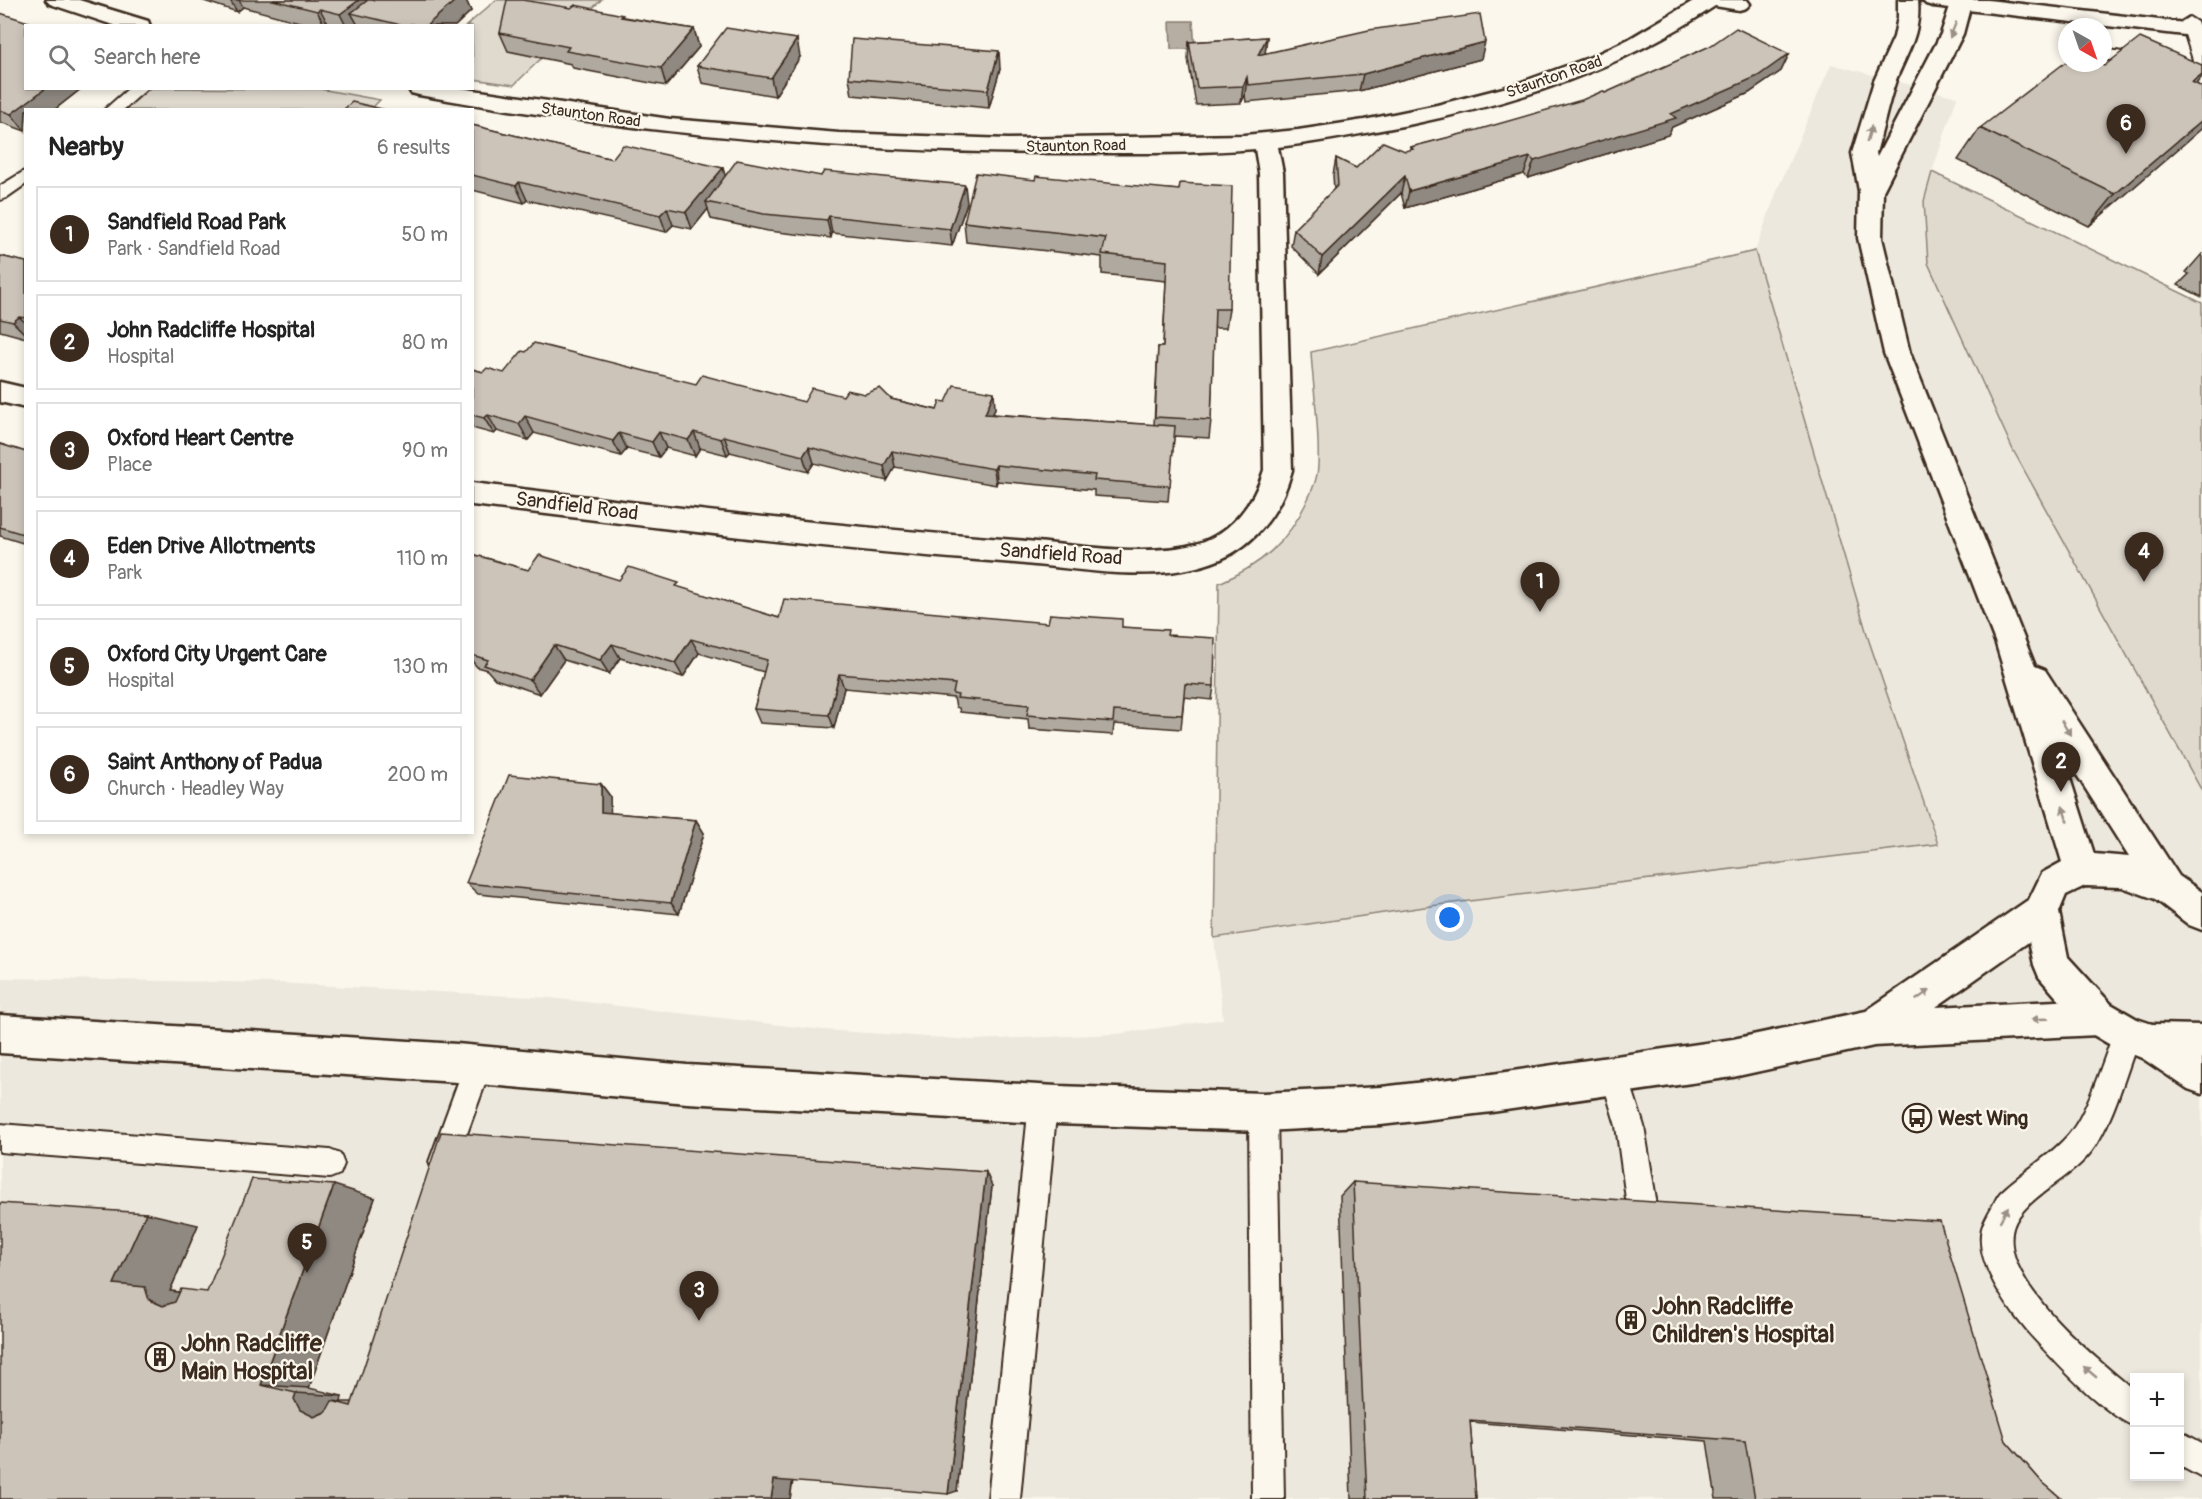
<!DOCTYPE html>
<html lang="en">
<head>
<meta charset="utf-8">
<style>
	body { margin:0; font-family:Pangolin,sans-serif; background:#f6f6f6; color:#222 }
	.controls { position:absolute; right:18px; bottom:18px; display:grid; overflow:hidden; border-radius:0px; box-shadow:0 3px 9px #0003 }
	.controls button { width:54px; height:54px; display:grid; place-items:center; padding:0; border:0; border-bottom:2px solid #e0e0e0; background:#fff; color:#222; font:30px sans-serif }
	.compass { position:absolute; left:2058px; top:18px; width:54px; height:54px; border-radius:50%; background:#fff; box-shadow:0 3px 9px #0003; rotate:140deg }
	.you { position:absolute; left:1450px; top:918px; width:21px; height:21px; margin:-15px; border:4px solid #fff; border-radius:50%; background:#1a73e8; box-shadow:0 0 0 9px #1a73e833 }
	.badge { display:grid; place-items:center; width:39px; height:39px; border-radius:50%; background:#3b2a1e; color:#fff; font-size:20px; font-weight:700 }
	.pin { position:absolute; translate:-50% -50px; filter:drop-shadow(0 2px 3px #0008) }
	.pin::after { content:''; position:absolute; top:32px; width:21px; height:18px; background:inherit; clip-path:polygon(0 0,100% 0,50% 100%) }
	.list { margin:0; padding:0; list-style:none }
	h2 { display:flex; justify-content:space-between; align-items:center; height:78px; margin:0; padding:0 24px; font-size:26px }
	h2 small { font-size:20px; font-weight:400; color:#767676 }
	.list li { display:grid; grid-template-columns:39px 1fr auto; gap:18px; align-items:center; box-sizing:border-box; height:96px; margin:0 12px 12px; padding:0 12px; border:2px solid #e0e0e0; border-radius:0px }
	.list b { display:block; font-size:22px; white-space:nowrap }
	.list p { margin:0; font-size:20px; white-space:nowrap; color:#767676 }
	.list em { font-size:20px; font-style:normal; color:#767676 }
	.icon { flex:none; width:33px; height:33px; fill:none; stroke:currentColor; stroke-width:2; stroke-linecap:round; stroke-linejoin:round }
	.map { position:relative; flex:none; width:2202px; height:1499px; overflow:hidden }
	.search { position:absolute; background:#fff; box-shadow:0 3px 9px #0003; left:24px; top:24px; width:450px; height:66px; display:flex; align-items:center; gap:15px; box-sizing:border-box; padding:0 21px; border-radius:0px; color:#767676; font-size:22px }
	.panel { position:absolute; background:#fff; box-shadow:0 3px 9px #0003; left:24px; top:108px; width:450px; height:726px; border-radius:0px }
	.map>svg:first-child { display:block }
	.built { fill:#ede8dd; fill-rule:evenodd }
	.green { fill:#dfd9ce; stroke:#8d8276; stroke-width:1.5 }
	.water { fill:#b6aea2; stroke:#85796d; stroke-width:1.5 }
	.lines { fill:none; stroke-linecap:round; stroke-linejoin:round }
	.service-casing { stroke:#3b2a1e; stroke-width:4 }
	.minor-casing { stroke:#3b2a1e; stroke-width:5 }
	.tertiary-casing { stroke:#3b2a1e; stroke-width:5 }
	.secondary-casing { stroke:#3b2a1e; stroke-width:5 }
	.service { fill:#fbf7ec; fill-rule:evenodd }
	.minor { fill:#fbf7ec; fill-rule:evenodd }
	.tertiary { fill:#fbf7ec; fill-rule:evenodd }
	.secondary { fill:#fbf7ec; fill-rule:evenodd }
	.wall { fill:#afa99f; stroke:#3b2a1e; stroke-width:1.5 }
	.shaded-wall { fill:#8f8982; stroke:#3b2a1e; stroke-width:1.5 }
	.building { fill:#ccc4b9; stroke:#3b2a1e; stroke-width:1.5 }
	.oneway { fill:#9b9085 }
	.labels { text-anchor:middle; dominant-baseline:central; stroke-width:4.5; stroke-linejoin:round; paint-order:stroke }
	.far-street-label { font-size:16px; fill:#3b2a1e; stroke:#fbf7ec }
	.street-label { font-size:20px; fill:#3b2a1e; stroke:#fbf7ec }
	.poi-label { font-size:20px; font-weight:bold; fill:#3b2a1e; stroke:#fbf7ec; text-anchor:start }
	.near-poi-label { font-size:24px; font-weight:bold; fill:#3b2a1e; stroke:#fbf7ec; text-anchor:start }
</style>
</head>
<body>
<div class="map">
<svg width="2202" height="1499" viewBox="0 0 2202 1499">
	<rect width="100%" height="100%" fill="#fbf7ec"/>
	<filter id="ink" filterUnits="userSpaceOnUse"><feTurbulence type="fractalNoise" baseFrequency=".0167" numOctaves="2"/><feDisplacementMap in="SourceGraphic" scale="12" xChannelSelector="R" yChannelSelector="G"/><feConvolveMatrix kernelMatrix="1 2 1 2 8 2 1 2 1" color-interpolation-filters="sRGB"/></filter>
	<g filter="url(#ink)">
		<path class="built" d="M1831 64 1957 97 1932 172 1925 201 2202 741V1499H0V978L278 983 551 998 824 1030 973 1040 1116 1034 1223 1019 1214 938 1445 904 1937 844 1869 641 1755 251 1777 191ZM2134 1378H2180V1476H2134Z"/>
		<g class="green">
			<polygon points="496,0 601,0 514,85 473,79 472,26 466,26"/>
			<polygon points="150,88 320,89 380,100 370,110 123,110"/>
			<polygon points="1932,172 2202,303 2202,791 2013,450 1928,263 1924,201"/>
			<path d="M1755 251 1869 641 1938 844 1445 904 1214 938 1219 583C1260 566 1289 541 1307 501 1312 491 1318 478 1318 466 1320 429 1313 389 1311 352Z"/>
		</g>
		<polygon class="water" points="1170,21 1193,21 1195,49 1171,49"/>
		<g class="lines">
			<g class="service-casing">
				<g id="service">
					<polygon points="2189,17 2197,22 2202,38 2202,74 2103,59 2103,49 2194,63 2181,22"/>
					<polygon points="129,88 148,88 123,110 104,110"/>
					<polygon points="26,170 26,184 6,198 0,200 0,186"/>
					<path d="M2127 1021 2137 1024 2141 1034C2127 1068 2113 1124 2091 1152 2072 1177 2037 1191 2019 1216 1981 1268 2099 1361 2134 1390V1426C2103 1413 2061 1368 2038 1343 2015 1319 1973 1264 1982 1228 1984 1221 1988 1214 1992 1207 1995 1202 1997 1196 2001 1192 2023 1171 2051 1156 2070 1133 2089 1110 2105 1054 2117 1024Z"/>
					<polygon points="478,1051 488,1055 492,1065 453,1172 443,1176 433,1172 429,1162 468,1055"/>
					<polygon points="1615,1062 1625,1066 1644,1126 1656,1199 1651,1209 1641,1214 1631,1209 1626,1199 1616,1126 1601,1076 1605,1066"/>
					<polygon points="1043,1090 1053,1094 1057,1104 1020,1499 988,1499 1029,1104 1033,1094"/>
					<polygon points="1263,1098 1273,1102 1277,1112 1284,1499 1252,1499 1249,1112 1253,1102"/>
					<polygon points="0,1124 330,1150 340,1154 344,1164 340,1174 330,1178 0,1152"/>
					<polygon points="2180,1431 2202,1443 2202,1478 2180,1466"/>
				</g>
			</g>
			<g class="minor-casing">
				<g id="minor">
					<polygon points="46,0 79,0 148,21 150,26 116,26 50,4"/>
					<path d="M1695 0H1747L1750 4 1746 8 1739 10 1715 6C1619 70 1519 102 1408 125 1365 133 1321 142 1278 147L1283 173 1292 470C1280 515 1251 552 1204 565 1144 583 1076 568 1015 563 833 550 653 527 472 505V483C653 505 834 527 1015 540 1069 544 1145 558 1196 544 1231 534 1254 503 1264 470L1259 173 1255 149C1192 154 1128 153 1064 153 847 153 633 133 419 95L411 93 408 88H460L670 119 839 133 1008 139 1244 135 1298 130 1364 120 1437 105 1511 86 1591 57 1629 39Z"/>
					<polygon points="0,382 26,388 26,408 0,402"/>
					<polygon points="2041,895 2054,900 2059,912 2054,924 1936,1007 2098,999 2111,1004 2117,1017 2111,1030 2098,1035 1874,1046 1733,1077 1492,1112 1381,1125 1263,1131 1057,1124 687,1103 457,1082 0,1053 0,1015 457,1044 687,1065 1057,1086 1263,1093 1381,1087 1492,1074 1733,1039 1866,1011 2028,900"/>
					<polygon points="2152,1024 2165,1030 2202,1053 2202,1094 2188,1089 2139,1056 2133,1043 2139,1030"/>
				</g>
			</g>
			<g class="tertiary-casing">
				<path id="tertiary" d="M1898 0H1918C1921 34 1908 51 1896 80 1888 104 1883 129 1876 153L1877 157 1941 34 1952 0H1972L1963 34 1883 191 1882 238 1910 353 2035 666 2045 670 2179 876 2202 892V930L2189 925 2155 899 2122 887 2085 886 2066 895 2059 912 2068 957 2111 1004 2137 1019 2152 1024 2202 1025V1063L2152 1062 2114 1047 2085 1030 2039 977 2034 965 2023 912 2042 873 2062 862 1996 644 1884 353 1858 238 1859 191 1852 153 1874 81 1894 37 1898 17ZM2061 750 2129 857 2094 854Z"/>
			</g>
			<g class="secondary-casing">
				<polygon id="secondary" points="1922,0 1988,0 2202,25 2202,37 1933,6 1926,4"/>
			</g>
			<use href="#service" class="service"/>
			<use href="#minor" class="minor"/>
			<use href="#tertiary" class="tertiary"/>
			<use href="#secondary" class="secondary"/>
		</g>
		<g class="wall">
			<polygon points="201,0 466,0 471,11 455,26 314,26 243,7 237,12"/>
			<polygon points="0,13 26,88 82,88 54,110 26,110 25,131 0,122"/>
			<polygon points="624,17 694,29 699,47 666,86 573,68 571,64 508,51 500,33"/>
			<polygon points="1267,37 1265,53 1481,59 1359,91 1246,102 1245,95 1241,103 1196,105 1188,59 1189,42"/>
			<polygon points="1789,54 1781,71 1749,93 1672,127 1668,135 1528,178 1524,174 1405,208 1401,193 1319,274 1291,246 1294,229 1334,190 1333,175 1336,158 1356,168 1411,150 1411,147"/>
			<polygon points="800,57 775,96 702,83 697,66"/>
			<polygon points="2104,66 2196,84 2202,87 2202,128 2089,226 1958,160 1980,128"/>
			<polygon points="1000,69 989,108 852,95 849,78"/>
			<polygon points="472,125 612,159 725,176 821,176 967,203 952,246 832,233 831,238 768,231 711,219 708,209 692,229 673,225 666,232 527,200 524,203 472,190"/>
			<polygon points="1035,180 1179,190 1229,309 1226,328 1214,328 1211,420 1209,438 1174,436 1168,501 1094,496 1094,490 997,481 996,485 895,467 887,481 814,463 808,472 730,452 727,455 700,448 695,456 666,448 659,457 627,449 621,456 534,433 528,440 497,431 494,434 472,428 472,369 483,372 504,373 696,384 804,402 843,396 865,394 891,399 937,410 995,408 993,414 1154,425 1158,347 1163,347 1166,281 1102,274 1102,257 966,242 964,222"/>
			<polygon points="2202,254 2202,297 2178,285 2189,274 2186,272"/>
			<polygon points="0,256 26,262 26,338 0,331"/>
			<polygon points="0,444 26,452 26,544 0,536"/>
			<polygon points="472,554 528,570 681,588 779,618 1048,623 1122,627 1167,635 1214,686 1212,700 1184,697 1181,729 1114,724 1113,735 1029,729 1028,719 960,712 959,708 956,707 954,698 844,688 834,728 760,723 754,709 764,672 699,653 683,677 620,658 609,674 564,660 540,694 495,679 487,670 477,667 472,661"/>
			<polygon points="601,784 610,796 610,813 696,820 704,833 679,914 478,894 466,883"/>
			<polygon points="1353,1182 2006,1441 2041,1481 2062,1499 1716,1499 1707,1441 1470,1422 1476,1499 1351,1499 1340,1196"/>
			<polygon points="992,1186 957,1491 793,1481 790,1499 0,1499 198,1225 170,1291 180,1292 207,1292 375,1198 309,1388 342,1396 341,1402 352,1402"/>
		</g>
		<g class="shaded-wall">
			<polygon points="230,0 239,0 243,7 237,12"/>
			<polygon points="359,0 390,0 351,13 358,25 346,26 340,14"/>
			<polygon points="456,0 466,0 471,11 455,26 426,26"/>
			<polygon points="320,9 329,26 325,26 317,11"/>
			<polygon points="694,29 699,47 666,86 661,68"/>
			<polygon points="1267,37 1265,54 1258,55"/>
			<polygon points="797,39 800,57 775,96 771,78"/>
			<polygon points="1485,42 1481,59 1359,91 1363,74"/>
			<polygon points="999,51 1000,69 989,108 988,90"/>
			<polygon points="1789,54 1781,71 1749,93 1672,127 1668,135 1528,178 1534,161"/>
			<polygon points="2202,74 2202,77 2183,100 2192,82"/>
			<polygon points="1247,77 1245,95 1241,103 1243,86"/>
			<polygon points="46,88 82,88 54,110 26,110 25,131 11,114"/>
			<polygon points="2202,120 2202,128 2200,130 2089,226 2115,194"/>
			<polygon points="1530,157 1524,174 1405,208 1409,191"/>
			<polygon points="723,168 728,185 706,202 708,209 692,229 686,212"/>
			<polygon points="1405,176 1401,193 1319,274 1322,257"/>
			<polygon points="519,182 527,200 524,203 516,186"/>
			<polygon points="965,185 967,203 952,246 950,229"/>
			<polygon points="667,208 673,225 666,232 660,215"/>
			<polygon points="829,216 832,233 831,238 827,220"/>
			<polygon points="19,317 26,323 26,335 13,322"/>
			<polygon points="994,392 995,408 987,430 985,414"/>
			<polygon points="488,415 497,431 494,434 484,418"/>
			<polygon points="525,416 534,433 528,440 519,424"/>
			<polygon points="659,432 666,448 659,457 652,442"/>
			<polygon points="694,432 700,448 695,456 688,440"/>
			<polygon points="619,433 627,449 621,456 613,441"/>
			<polygon points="724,436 730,452 727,455 721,439"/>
			<polygon points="809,447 814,463 808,472 803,456"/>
			<polygon points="892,451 895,467 887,481 884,466"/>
			<polygon points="996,465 997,481 996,485 994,469"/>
			<polygon points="691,639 699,653 683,677 675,663"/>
			<polygon points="612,644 620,658 609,674 600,660"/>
			<polygon points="554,645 564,660 540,694 530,680"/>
			<polygon points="839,674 844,688 834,728 829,715"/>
			<polygon points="601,784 610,796 611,825 601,812"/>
			<polygon points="696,820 704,833 679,914 671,903"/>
			<polygon points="986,1172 992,1186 957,1491 948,1494"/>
			<polygon points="334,1185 375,1198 309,1388 261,1385"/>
			<polygon points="146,1213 198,1225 170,1291 198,1295 163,1306 114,1284"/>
			<polygon points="296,1393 342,1396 341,1402 332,1401 342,1404 314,1417 300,1410 294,1399"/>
			<polygon points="793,1477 790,1499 771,1499 774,1480"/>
		</g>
		<g class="building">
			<polygon points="273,0 359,0 340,14 320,9 317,11"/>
			<polygon points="368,0 456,0 426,26 417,26 411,24 410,26 405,26 351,13"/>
			<polygon points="507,0 522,0 571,8 575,5 623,15 621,17 694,29 661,68 566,51 569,47 500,33"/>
			<polygon points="0,13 41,26 26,26 26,88 46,88 11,114 0,110"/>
			<polygon points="1480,14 1485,42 1363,74 1248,85 1247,77 1243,86 1197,88 1189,42 1267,37 1258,55 1369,30"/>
			<polygon points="726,28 797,39 771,78 697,66"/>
			<polygon points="1736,28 1789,54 1758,76 1671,114 1676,118 1534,161 1530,157 1409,191 1405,176 1322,257 1294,229 1338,185 1336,158 1356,168 1383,142 1405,151 1413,149 1411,147 1477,130 1582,100 1603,91 1605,93 1710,46"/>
			<polygon points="2140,38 2202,65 2202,74 2192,82 2202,87 2202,120 2115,194 1980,128 2067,61 2067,63 2097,63 2104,66"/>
			<polygon points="852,39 999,51 988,90 849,78"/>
			<polygon points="352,102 386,110 343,110"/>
			<polygon points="472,125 612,159 623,145 723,168 686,212 667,208 660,215 519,182 516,186 472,175"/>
			<polygon points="737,160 821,176 824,171 965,185 950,229 829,216 827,220 764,214 706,202"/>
			<polygon points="976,173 1035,180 1036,176 1179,190 1180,183 1232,186 1229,309 1215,309 1211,420 1155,417 1158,347 1163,347 1167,261 1102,254 1106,238 964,222"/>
			<polygon points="0,256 26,262 26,318 19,317 13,322 0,319"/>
			<polygon points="534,343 696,384 702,375 804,402 812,388 843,396 847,390 865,394 880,388 891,399 937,410 940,401 946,402 954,385 994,392 985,414 1175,426 1170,486 1094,480 1095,475 996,465 994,469 892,451 884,466 809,447 803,456 724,436 721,439 694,432 688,440 659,432 652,442 619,433 613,441 525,416 519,424 488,415 484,418 472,415 472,369 483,372 487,368 504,373 522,351 526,352"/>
			<polygon points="0,444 26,452 26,535 0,527"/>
			<polygon points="472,554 528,570 539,555 619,580 629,567 679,583 676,586 779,618 784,599 1048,623 1050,614 1122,619 1122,627 1168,630 1167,635 1215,638 1214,686 1185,684 1182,715 1114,711 1113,722 1027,715 1029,705 957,698 958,695 953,694 955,684 839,674 829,715 754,709 767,660 691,639 675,663 612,644 600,660 554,645 530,680 484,665 488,660 472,655"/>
			<polygon points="509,775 601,784 601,812 696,820 671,903 466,883"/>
			<polygon points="441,1132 986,1172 948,1494 774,1480 771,1499 0,1499 0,1203 146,1213 114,1284 145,1287 149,1300 163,1306 175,1302 181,1289 207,1292 252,1179 334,1185 261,1385 296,1393 294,1399 300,1410 314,1417 326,1412 332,1401 351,1406"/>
			<polygon points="1353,1182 1940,1221 2006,1441 2041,1481 2062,1499 1755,1499 1745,1441 1470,1420 1476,1499 1367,1499"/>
		</g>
		<defs><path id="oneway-solid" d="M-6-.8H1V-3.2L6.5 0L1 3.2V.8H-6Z" transform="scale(1.5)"/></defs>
		<g class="oneway">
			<use href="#oneway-solid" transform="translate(1953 30) rotate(112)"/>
			<use href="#oneway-solid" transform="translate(1869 134) rotate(-74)"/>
			<use href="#oneway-solid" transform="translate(2066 728) rotate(58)"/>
			<use href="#oneway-solid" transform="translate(2065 814) rotate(-107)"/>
			<use href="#oneway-solid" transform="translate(1923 995) rotate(-35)"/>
			<use href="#oneway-solid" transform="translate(2040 1019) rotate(178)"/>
			<use href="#oneway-solid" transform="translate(2004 1214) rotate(-61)"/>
			<use href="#oneway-solid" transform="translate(2090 1372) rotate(-140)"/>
		</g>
	</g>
	<defs>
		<g id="bus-ring" transform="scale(1.5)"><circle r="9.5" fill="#fbf7ec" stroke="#3b2a1e" stroke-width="1.5"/><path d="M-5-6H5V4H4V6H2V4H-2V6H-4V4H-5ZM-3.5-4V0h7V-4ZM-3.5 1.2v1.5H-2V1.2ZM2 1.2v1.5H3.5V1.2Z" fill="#3b2a1e"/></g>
		<g id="building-ring" transform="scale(1.5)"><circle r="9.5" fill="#fbf7ec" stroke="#3b2a1e" stroke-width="1.5"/><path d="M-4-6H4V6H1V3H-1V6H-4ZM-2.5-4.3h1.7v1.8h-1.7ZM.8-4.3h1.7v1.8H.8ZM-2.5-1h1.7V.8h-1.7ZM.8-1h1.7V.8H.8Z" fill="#3b2a1e"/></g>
	</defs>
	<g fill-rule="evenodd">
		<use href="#bus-ring" x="1917" y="1118"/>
		<use href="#building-ring" x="1631" y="1320"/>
		<use href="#building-ring" x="160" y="1357"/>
	</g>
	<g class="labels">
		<g class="far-street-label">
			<text transform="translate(1554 77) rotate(-19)">Staunton Road</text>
			<text transform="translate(591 115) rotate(8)">Staunton Road</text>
			<text transform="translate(1076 146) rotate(-1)">Staunton Road</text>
		</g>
		<g class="street-label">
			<text transform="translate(577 506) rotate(7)">Sandfield Road</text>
			<text transform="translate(1061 554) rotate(4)">Sandfield Road</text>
		</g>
		<g class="poi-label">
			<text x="1938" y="1118">West Wing</text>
		</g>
		<g class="near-poi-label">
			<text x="1652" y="1306">John Radcliffe<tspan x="1652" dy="28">Children's Hospital</tspan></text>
			<text x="181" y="1343">John Radcliffe<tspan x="181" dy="28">Main Hospital</tspan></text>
		</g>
	</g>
</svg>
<div class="controls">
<button>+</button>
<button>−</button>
</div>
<svg class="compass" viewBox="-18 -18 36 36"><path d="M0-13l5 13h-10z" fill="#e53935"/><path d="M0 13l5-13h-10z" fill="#767676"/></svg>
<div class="you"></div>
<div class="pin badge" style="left:1540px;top:612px">1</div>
<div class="pin badge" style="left:2061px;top:792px">2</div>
<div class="pin badge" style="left:699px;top:1321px">3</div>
<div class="pin badge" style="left:2144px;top:582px">4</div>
<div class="pin badge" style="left:307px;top:1273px">5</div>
<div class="pin badge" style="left:2126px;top:154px">6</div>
<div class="search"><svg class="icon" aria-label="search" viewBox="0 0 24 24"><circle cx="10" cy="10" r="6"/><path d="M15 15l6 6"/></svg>Search here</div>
<section class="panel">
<h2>Nearby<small>6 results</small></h2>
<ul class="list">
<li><span class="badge">1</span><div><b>Sandfield Road Park</b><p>Park · Sandfield Road</p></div><em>50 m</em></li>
<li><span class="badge">2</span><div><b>John Radcliffe Hospital</b><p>Hospital</p></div><em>80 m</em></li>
<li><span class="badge">3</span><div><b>Oxford Heart Centre</b><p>Place</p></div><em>90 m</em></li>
<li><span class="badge">4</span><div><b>Eden Drive Allotments</b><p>Park</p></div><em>110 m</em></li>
<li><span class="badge">5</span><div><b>Oxford City Urgent Care</b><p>Hospital</p></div><em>130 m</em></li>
<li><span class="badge">6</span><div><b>Saint Anthony of Padua</b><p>Church · Headley Way</p></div><em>200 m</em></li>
</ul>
</section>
</div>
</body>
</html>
